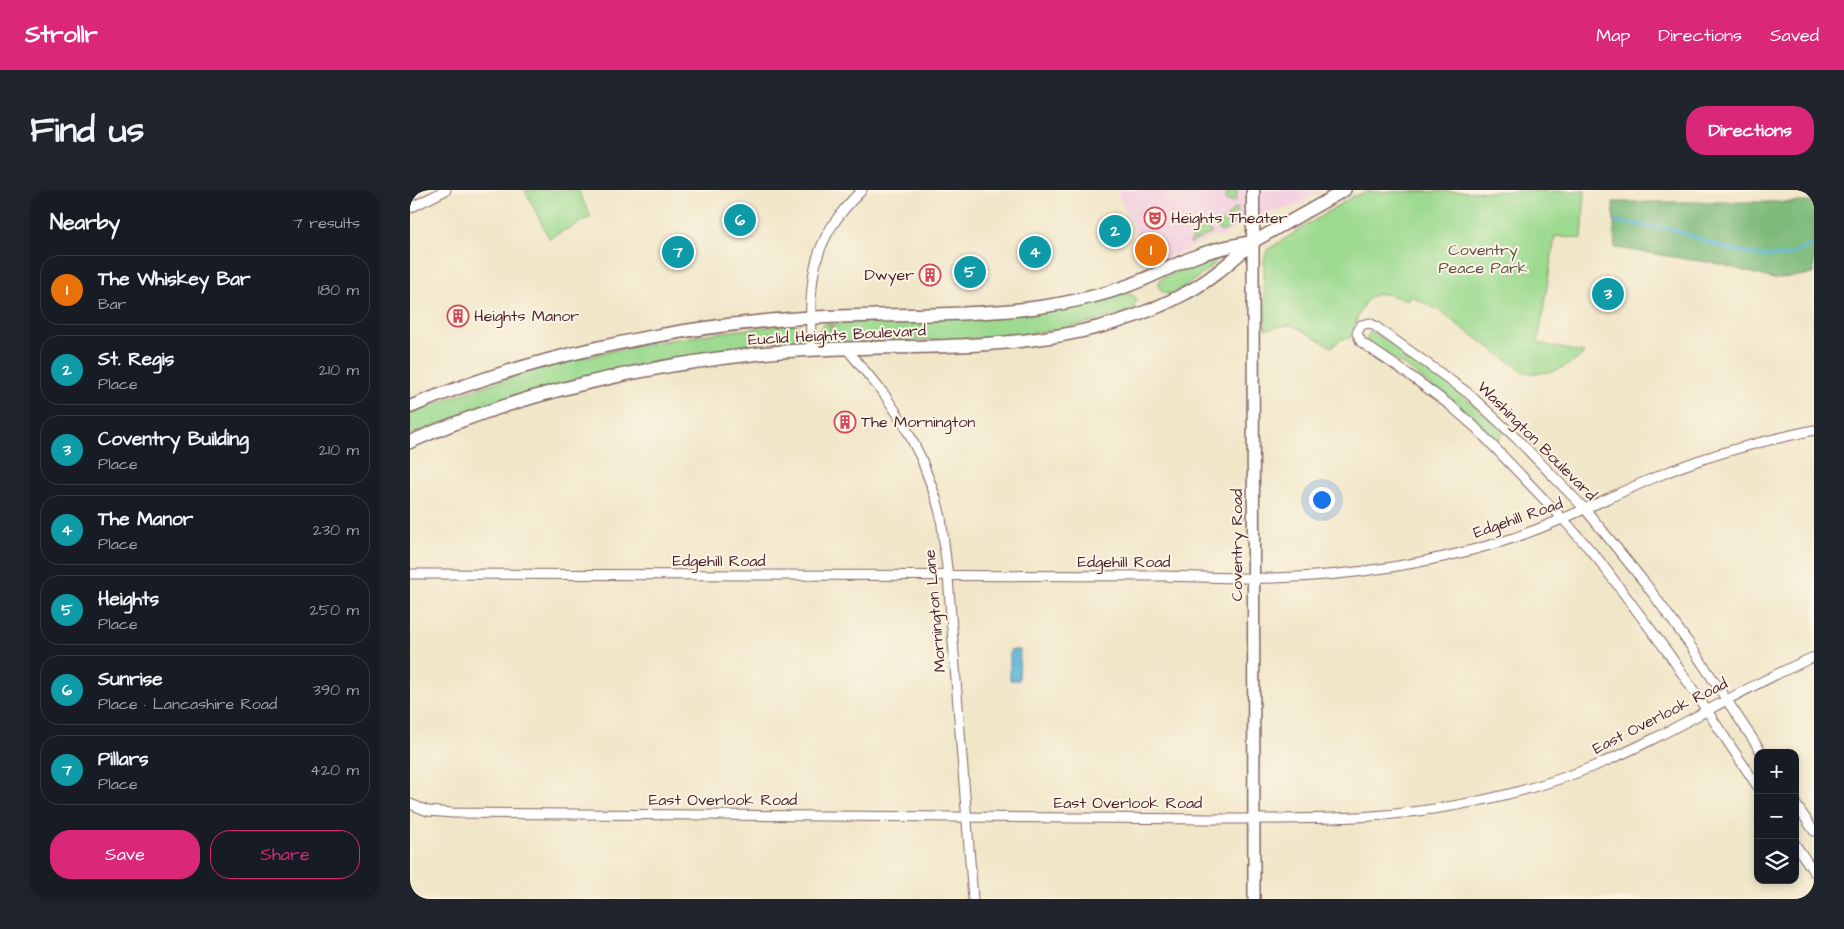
<!DOCTYPE html>
<html lang="en">
<head>
<meta charset="utf-8">
<style>
	body { margin:0; font-family:"Architects Daughter",sans-serif; background:#20242c; color:#f1f3f6 }
	.controls { position:absolute; right:15px; bottom:15px; display:grid; overflow:hidden; border-radius:10px; box-shadow:0 2px 8px #0003 }
	.controls button { width:45px; height:45px; display:grid; place-items:center; padding:0; border:0; border-bottom:1px solid #363941; background:#171b24; color:#f1f3f6; font:25px sans-serif }
	.you { position:absolute; left:911px; top:309px; width:18px; height:18px; margin:-12px; border:4px solid #fff; border-radius:50%; background:#1a73e8; box-shadow:0 0 0 8px #1a73e833 }
	.badge { display:grid; place-items:center; width:32px; height:32px; border-radius:50%; background:#db2777; color:#fff; font-size:16px; font-weight:700 }
	.pin { position:absolute; translate:-50% -50%; border:2px solid #fff; box-shadow:0 1px 5px #0006 }
	.list { margin:0; padding:0; list-style:none }
	h2 { display:flex; justify-content:space-between; align-items:center; height:65px; margin:0; padding:0 20px; font-size:21px }
	h2 small { font-size:16px; font-weight:400; color:#9ea1a6 }
	.list li { display:grid; grid-template-columns:32px 1fr auto; gap:15px; align-items:center; box-sizing:border-box; height:70px; margin:0 10px 10px; padding:0 10px; border:1px solid #363941; border-radius:20px }
	.list b { display:block; font-size:19px; white-space:nowrap }
	.list p { margin:0; font-size:16px; white-space:nowrap; color:#9ea1a6 }
	.list em { font-size:16px; font-style:normal; color:#9ea1a6 }
	.actions { display:flex; gap:10px; padding:15px 20px }
	.actions a { flex:1; padding:11px 0; border:1px solid #db2777; border-radius:20px; text-align:center; font-size:18px; color:#db2777 }
	.actions .main { background:#db2777; color:#fff }
	.icon { flex:none; width:28px; height:28px; fill:none; stroke:currentColor; stroke-width:2; stroke-linecap:round; stroke-linejoin:round }
	.map { position:relative; flex:none; width:1404px; height:709px; overflow:hidden; border-radius:20px }
	header { display:flex; align-items:center; gap:30px; box-sizing:border-box; height:70px; padding:0 25px; background:#db2777; color:#fff }
	header strong { font-size:24px }
	nav { display:flex; gap:28px; margin-inline-start:auto; font-size:18px }
	.intro { display:flex; align-items:center; justify-content:space-between; box-sizing:border-box; height:120px; padding:0 30px }
	h1 { margin:0; font-size:35px }
	.button { padding:12px 22px; border-radius:20px; background:#db2777; color:#fff; font-size:18px; font-weight:700 }
	main { display:flex; gap:30px; padding:0 30px }
	aside { flex:1; background:#171b24; border-radius:20px; box-shadow:0 2px 8px #0003 }
	.map>svg:first-child { display:block }
	.built { fill:#f3cfdf }
	.green { fill:#9cda8f; stroke:#737c5d }
	.forest { fill:#7dba7a; stroke:#646c52 }
	.water { fill:#5eb6db; stroke:#546a83 }
	.lines { fill:none; stroke-linecap:round; stroke-linejoin:round }
	.stream { stroke:#5eb6db; stroke-width:3 }
	.minor-casing { stroke:#846562; stroke-width:11 }
	.tertiary-casing { stroke:#846562; stroke-width:14 }
	.secondary-casing { stroke:#846562; stroke-width:15 }
	.minor { stroke:#fff; stroke-width:9 }
	.tertiary { stroke:#fff; stroke-width:11 }
	.secondary { stroke:#fff; stroke-width:12 }
	.labels { text-anchor:middle; dominant-baseline:central; stroke-width:4; stroke-linejoin:round; paint-order:stroke }
	.poi-label { font-size:16px; fill:#4a1f2b; stroke:#fcf5e5; text-anchor:start }
	.park-label { font-size:16px; fill:#5e4e44; stroke:#fcf5e5 }
	.street-label { font-size:16px; fill:#4a1f2b; stroke:#fcf5e5 }
</style>
</head>
<body>
<header>
<strong>Strollr</strong>
<nav><a>Map</a><a>Directions</a><a>Saved</a></nav>
</header>
<div class="intro"><h1>Find us</h1><a class="button">Directions</a></div>
<main>
<aside>
<h2>Nearby<small>7 results</small></h2>
<ul class="list">
<li><span class="badge" style="background:#e8710a">1</span><div><b>The Whiskey Bar</b><p>Bar</p></div><em>180 m</em></li>
<li><span class="badge" style="background:#0f9aa8">2</span><div><b>St. Regis</b><p>Place</p></div><em>210 m</em></li>
<li><span class="badge" style="background:#0f9aa8">3</span><div><b>Coventry Building</b><p>Place</p></div><em>210 m</em></li>
<li><span class="badge" style="background:#0f9aa8">4</span><div><b>The Manor</b><p>Place</p></div><em>230 m</em></li>
<li><span class="badge" style="background:#0f9aa8">5</span><div><b>Heights</b><p>Place</p></div><em>250 m</em></li>
<li><span class="badge" style="background:#0f9aa8">6</span><div><b>Sunrise</b><p>Place · Lancashire Road</p></div><em>390 m</em></li>
<li><span class="badge" style="background:#0f9aa8">7</span><div><b>Pillars</b><p>Place</p></div><em>420 m</em></li>
</ul>
<div class="actions"><a class="main">Save</a><a>Share</a></div>
</aside>
<div class="map">
<svg width="1404" height="709" viewBox="0 0 1404 709">
	<rect width="100%" height="100%" fill="#fcf5e5"/>
	<filter id="ink" filterUnits="userSpaceOnUse"><feTurbulence type="fractalNoise" baseFrequency=".02" numOctaves="2"/><feDisplacementMap in="SourceGraphic" scale="10" xChannelSelector="R" yChannelSelector="G"/><feConvolveMatrix kernelMatrix="1 2 1 2 8 2 1 2 1" color-interpolation-filters="sRGB"/></filter>
	<filter id="wash" filterUnits="userSpaceOnUse"><feTurbulence type="fractalNoise" baseFrequency=".0096" numOctaves="4" result="noise"/><feDisplacementMap in="SourceGraphic" scale="20" xChannelSelector="R" yChannelSelector="G"/><feGaussianBlur stdDeviation="1.12" result="paint"/><feColorMatrix in="noise" values="0 0 0 0 0 0 0 0 0 0 0 0 0 0 0 0 0 1.4 0 .05"/><feComposite in="paint" operator="in"/></filter>
	<g filter="url(#wash)">
		<rect width="100%" height="100%" fill="#f0e6c8"/>
		<polygon class="built" points="706,0 913,0 886,16 831,29 822,40 810,49 806,45 743,76 726,44"/>
		<g class="green">
			<polygon points="115,0 168,0 181,27 139,48"/>
			<polygon points="819,0 827,0 826,11 817,11 815,9"/>
			<path d="M1175 1 1172 49 1145 46 1128 153 1174 163C1159 179 1135 186 1114 182L1026 119 999 105 998 111C955 93 954 111 940 148L931 149 922 157 882 135 855 139 854 71 857 60 943 6 959 2Z"/>
			<path d="M825 18H828C828 29 822 39 811 42L807 38Z"/>
			<polygon points="794,36 802,43 780,53 779,52"/>
			<path d="M802 65 807 72C799 79 768 104 760 104 755 104 752 101 749 98V93L751 89Z"/>
			<path d="M716 102 724 106 727 110 723 120C696 128 667 137 639 141 568 152 494 150 423 152L422 134 493 130Z"/>
			<polygon points="416,133 420,133 421,153 413,151 409,143 410,138"/>
			<path d="M386 134C391 138 395 141 392 148L389 149 344 153 324 160 224 176 174 188 88 212 0 245V224C53 203 107 183 162 170 236 152 310 141 386 134Z"/>
			<path d="M961 141C1009 169 1054 204 1094 243L1085 252 1038 210 1001 180 955 151Z"/>
		</g>
		<polygon class="forest" points="1203,12 1404,12 1404,84 1364,89 1309,74 1205,58"/>
		<polygon class="water" points="600,460 610,460 609,490 600,490"/>
		<g class="lines">
			<polyline class="stream" points="1206,32 1261,39 1315,58 1350,66 1377,66 1404,54"/>
		</g>
	</g>
	<g filter="url(#ink)">
		<g class="lines">
			<g class="minor-casing">
				<g id="minor">
					<polyline points="0,18 36,0"/>
					<polyline points="436,158 474,204 493,232 511,268 526,308 531,327 538,387 563,709"/>
					<path d="M401 160C400 89 398 53 452 0"/>
					<path d="M0 384 754 386C790 387 827 389 864 388 941 386 1017 374 1091 352 1146 335 1196 308 1248 286 1297 265 1352 251 1404 240"/>
					<polyline points="1348,597 1259,464 1188,369 1153,329 1065,237 1041,216 998,184 951,152 947,143 951,135 959,133 965,136 1058,203 1107,249 1175,319 1235,393 1280,455 1352,563"/>
					<polyline points="1385,613 1404,641"/>
					<path d="M0 614 18 621 43 623 803 629C856 629 909 630 962 626 1039 620 1116 604 1187 575 1262 544 1329 499 1404 467"/>
					<polyline points="1385,654 1404,682"/>
				</g>
			</g>
			<g class="tertiary-casing">
				<polyline id="tertiary" points="844,709 843,52 935,0"/>
			</g>
			<g class="secondary-casing">
				<g id="secondary">
					<polyline points="843,52 843,0"/>
					<path d="M0 217C115 168 255 138 380 129 460 123 542 128 623 118 659 113 698 105 732 90 752 82 771 71 792 64 808 58 825 55 843 52"/>
					<path d="M0 252C109 203 236 175 355 163 496 149 647 174 776 103 801 90 821 71 843 52"/>
				</g>
			</g>
			<use href="#minor" class="minor"/>
			<use href="#tertiary" class="tertiary"/>
			<use href="#secondary" class="secondary"/>
		</g>
	</g>
	<defs>
		<g id="theatre-ring" transform="scale(1.125)"><circle r="9.5" fill="#fcf5e5" stroke="#d1495b" stroke-width="1.5"/><path d="M-5-5.5Q0-4 5-5.5V0Q5 5 0 6Q-5 5-5 0ZM-3.3-2.5H-1v1.5H-3.3ZM1-2.5H3.3v1.5H1ZM-2.8 1Q0 5.5 2.8 1Z" fill="#d1495b"/></g>
		<g id="building-ring" transform="scale(1.125)"><circle r="9.5" fill="#fcf5e5" stroke="#d1495b" stroke-width="1.5"/><path d="M-4-6H4V6H1V3H-1V6H-4ZM-2.5-4.3h1.7v1.8h-1.7ZM.8-4.3h1.7v1.8H.8ZM-2.5-1h1.7V.8h-1.7ZM.8-1h1.7V.8H.8Z" fill="#d1495b"/></g>
	</defs>
	<g fill-rule="evenodd">
		<use href="#theatre-ring" x="745" y="28"/>
		<use href="#building-ring" x="520" y="85"/>
		<use href="#building-ring" x="48" y="126"/>
		<use href="#building-ring" x="435" y="232"/>
	</g>
	<g class="labels">
		<g class="poi-label">
			<text x="761" y="28">Heights Theater</text>
			<text x="504" y="85" text-anchor="end">Dwyer</text>
			<text x="64" y="126">Heights Manor</text>
			<text x="451" y="232">The Mornington</text>
		</g>
		<g class="park-label">
			<text x="1073" y="60">Coventry<tspan x="1073" dy="18">Peace Park</tspan></text>
		</g>
		<g class="street-label">
			<text transform="translate(427 145) rotate(-3)">Euclid Heights Boulevard</text>
			<text transform="translate(1127 251) rotate(45)">Washington Boulevard</text>
			<text transform="translate(1108 328) rotate(-19)">Edgehill Road</text>
			<text transform="translate(827 355) rotate(-90)">Coventry Road</text>
			<text x="309" y="371">Edgehill Road</text>
			<text x="714" y="372">Edgehill Road</text>
			<text transform="translate(525 421) rotate(-95)">Mornington Lane</text>
			<text transform="translate(1250 526) rotate(-27)">East Overlook Road</text>
			<text x="313" y="610">East Overlook Road</text>
			<text x="718" y="613">East Overlook Road</text>
		</g>
	</g>
</svg>
<div class="controls">
<button>+</button>
<button>−</button>
<button><svg class="icon" aria-label="layers" viewBox="0 0 24 24"><path d="M12 4l9 5-9 5-9-5zM3 14l9 5 9-5"/></svg></button>
</div>
<div class="you"></div>
<div class="pin badge" style="left:741px;top:60px;background:#e8710a">1</div>
<div class="pin badge" style="left:705px;top:41px;background:#0f9aa8">2</div>
<div class="pin badge" style="left:1198px;top:104px;background:#0f9aa8">3</div>
<div class="pin badge" style="left:625px;top:62px;background:#0f9aa8">4</div>
<div class="pin badge" style="left:560px;top:82px;background:#0f9aa8">5</div>
<div class="pin badge" style="left:330px;top:30px;background:#0f9aa8">6</div>
<div class="pin badge" style="left:268px;top:62px;background:#0f9aa8">7</div>
</div>
</main>
</body>
</html>
